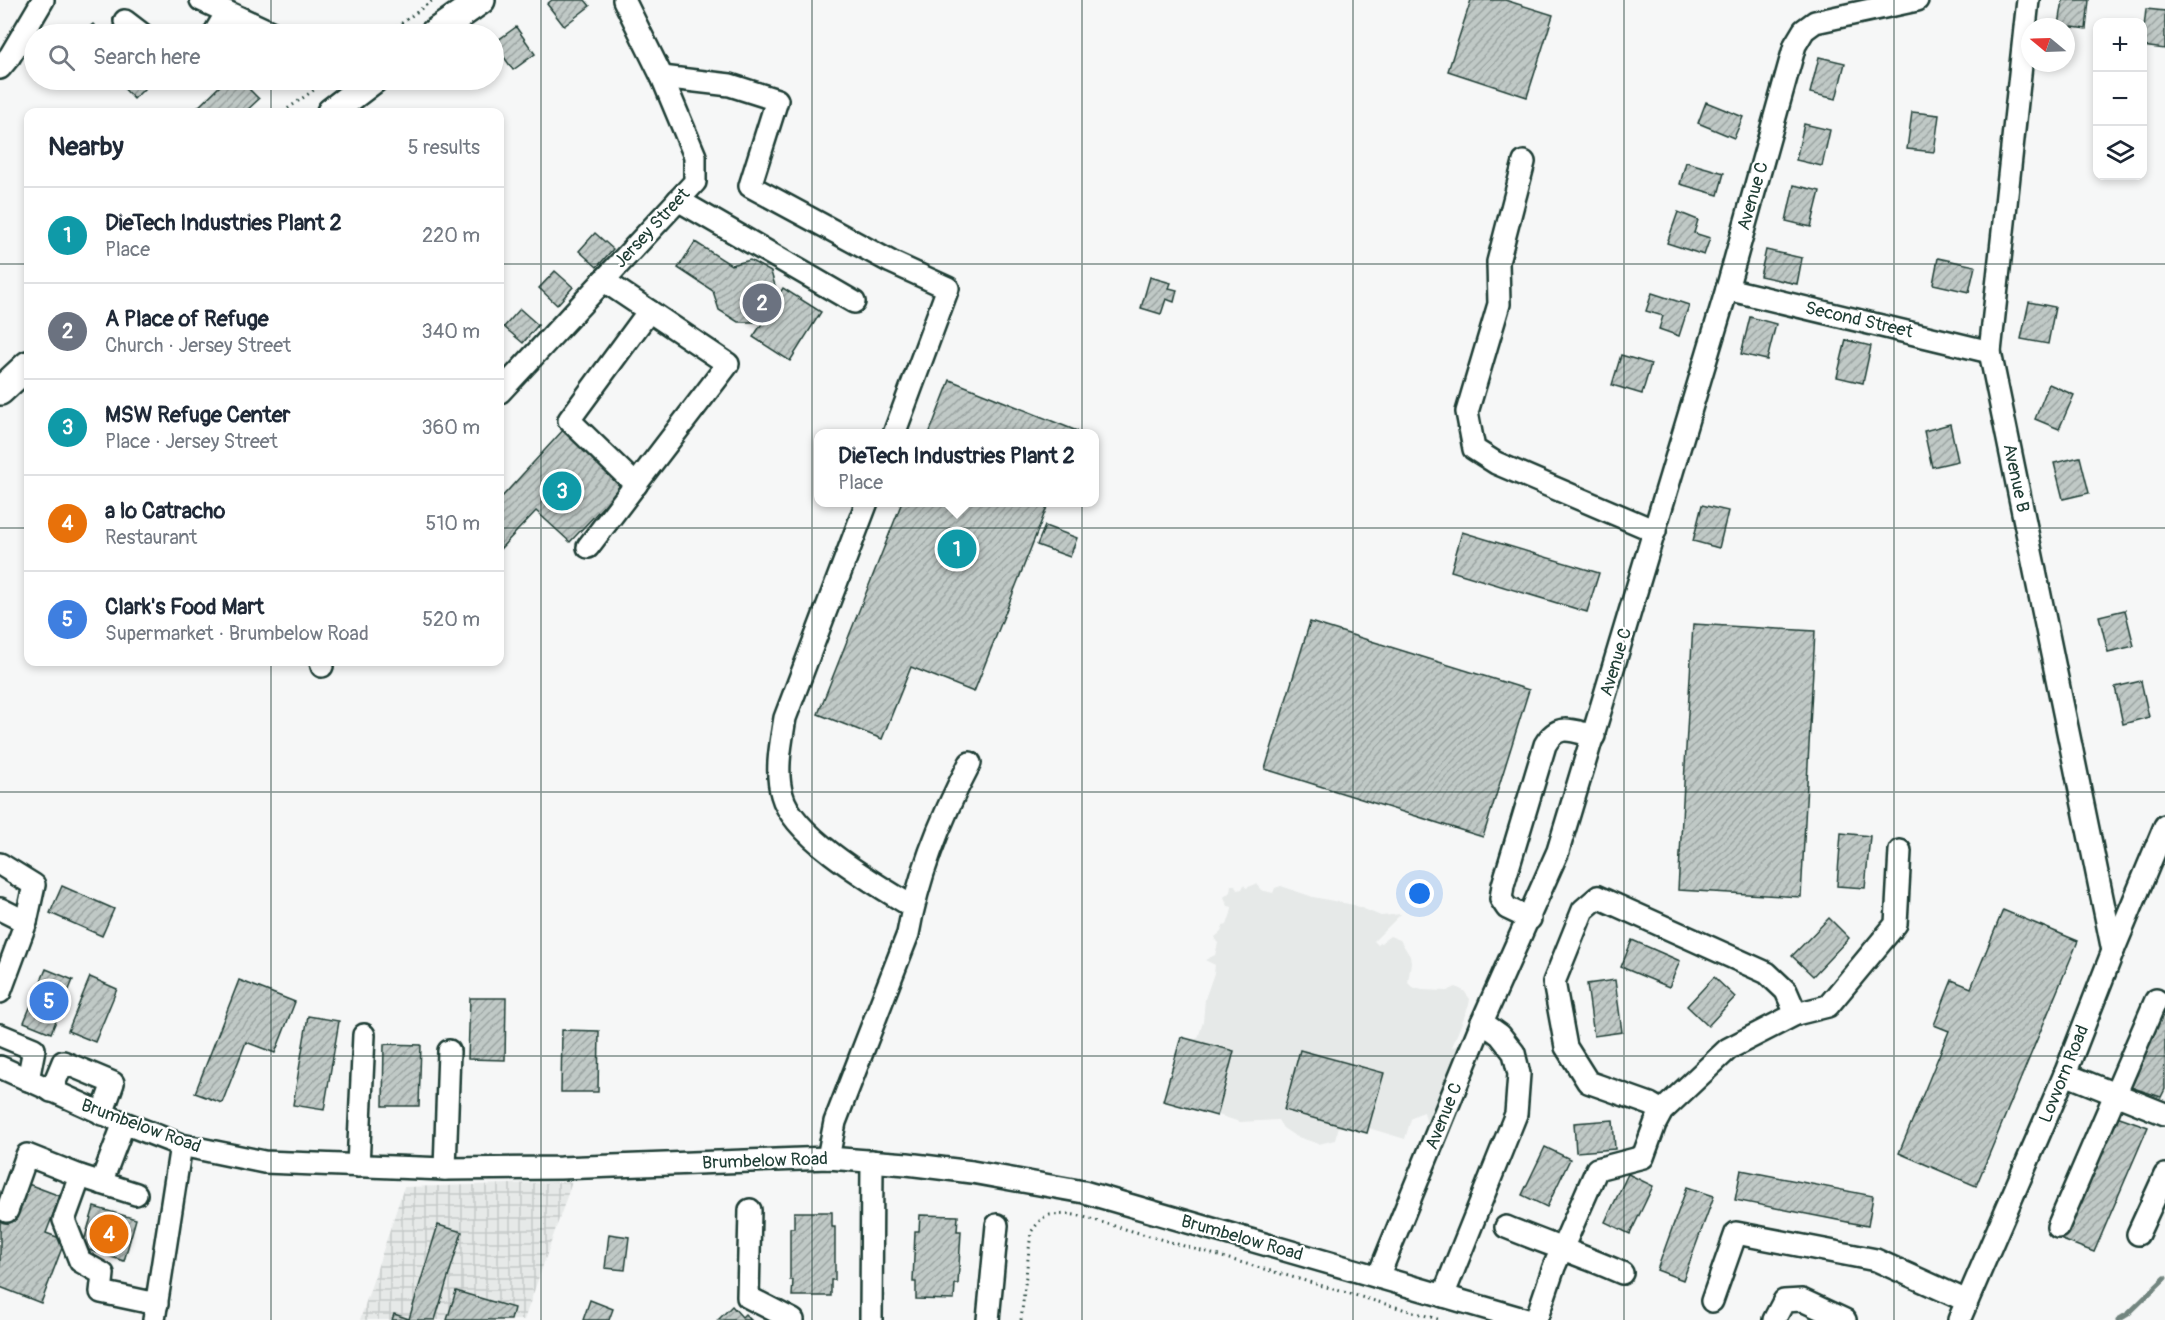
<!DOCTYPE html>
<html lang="en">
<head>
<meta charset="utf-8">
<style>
	body { margin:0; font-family:Pangolin,sans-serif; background:#f2f2f3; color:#1f2937 }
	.controls { position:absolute; right:18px; top:18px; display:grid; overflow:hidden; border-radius:12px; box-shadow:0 3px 9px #0003 }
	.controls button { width:54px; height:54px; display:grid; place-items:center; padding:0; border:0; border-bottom:2px solid #e0e1e3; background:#fff; color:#1f2937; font:30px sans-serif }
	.compass { position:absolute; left:2021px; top:18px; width:54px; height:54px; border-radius:50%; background:#fff; box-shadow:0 3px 9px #0003; rotate:289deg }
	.you { position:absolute; left:1420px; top:894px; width:21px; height:21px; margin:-15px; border:4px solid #fff; border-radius:50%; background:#1a73e8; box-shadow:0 0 0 9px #1a73e833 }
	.badge { display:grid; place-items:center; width:39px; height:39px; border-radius:50%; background:#1f3d34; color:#fff; font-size:20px; font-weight:700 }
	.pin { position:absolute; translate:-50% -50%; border:3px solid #fff; box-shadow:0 2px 6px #0006 }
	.popup { position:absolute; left:814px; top:429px; width:285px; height:78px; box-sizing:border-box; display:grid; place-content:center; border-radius:12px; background:#fff; filter:drop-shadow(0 2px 4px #0005); font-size:20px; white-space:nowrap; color:#747a83 }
	.popup b { font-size:22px; color:#1f2937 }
	.popup::after { content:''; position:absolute; left:50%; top:100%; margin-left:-12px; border:12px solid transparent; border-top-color:#fff }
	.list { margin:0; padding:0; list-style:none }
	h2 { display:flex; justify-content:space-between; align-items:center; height:78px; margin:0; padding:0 24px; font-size:26px }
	h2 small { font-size:20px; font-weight:400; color:#747a83 }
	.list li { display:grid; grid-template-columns:39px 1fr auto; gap:18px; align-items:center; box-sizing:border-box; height:96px; padding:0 24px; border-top:2px solid #e0e1e3 }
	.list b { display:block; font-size:22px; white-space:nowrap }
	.list p { margin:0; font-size:20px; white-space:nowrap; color:#747a83 }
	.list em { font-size:20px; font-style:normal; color:#747a83 }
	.icon { flex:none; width:33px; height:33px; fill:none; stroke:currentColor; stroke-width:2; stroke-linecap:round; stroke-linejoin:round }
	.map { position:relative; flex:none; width:2165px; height:1320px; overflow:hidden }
	.search { position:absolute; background:#fff; box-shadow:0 3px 9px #0003; left:24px; top:24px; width:480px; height:66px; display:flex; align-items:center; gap:15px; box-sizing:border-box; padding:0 21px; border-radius:33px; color:#747a83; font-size:22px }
	.panel { position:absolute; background:#fff; box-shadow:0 3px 9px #0003; left:24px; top:108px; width:480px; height:558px; border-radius:12px }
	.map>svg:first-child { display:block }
	.built { fill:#e6e9e8 }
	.industrial { fill:url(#industrial-grid) }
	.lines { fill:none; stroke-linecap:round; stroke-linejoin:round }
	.stream { stroke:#72857f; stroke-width:5 }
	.building { fill:url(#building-hatch); stroke:#1f3d34; stroke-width:1.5 }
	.minor-casing { stroke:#1f3d34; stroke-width:26 }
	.major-casing { stroke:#1f3d34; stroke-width:32 }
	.path { stroke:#1f3d34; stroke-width:3; stroke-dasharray:1.5 4.5; stroke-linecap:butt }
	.minor { stroke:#fff; stroke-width:21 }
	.major { stroke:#fff; stroke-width:27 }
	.grid { fill:none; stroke:#1f3d34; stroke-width:1.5; stroke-opacity:0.55 }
	.labels { text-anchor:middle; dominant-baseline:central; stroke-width:4.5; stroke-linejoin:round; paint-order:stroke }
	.street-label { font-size:18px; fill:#1f3d34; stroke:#fff }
</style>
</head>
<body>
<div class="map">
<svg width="2165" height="1320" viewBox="0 0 2165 1320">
	<defs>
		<pattern id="industrial-grid" width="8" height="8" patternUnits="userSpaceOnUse" patternTransform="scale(1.5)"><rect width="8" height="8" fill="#e6e9e8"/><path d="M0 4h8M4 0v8" fill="none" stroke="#c5c9c8"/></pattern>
		<pattern id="building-hatch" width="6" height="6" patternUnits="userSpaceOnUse" patternTransform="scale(1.5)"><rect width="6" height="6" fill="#c0c9c6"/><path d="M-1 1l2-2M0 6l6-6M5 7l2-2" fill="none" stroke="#9ba4a2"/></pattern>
	</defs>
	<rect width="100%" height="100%" fill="#f6f7f7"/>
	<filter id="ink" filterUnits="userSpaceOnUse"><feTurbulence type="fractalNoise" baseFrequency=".0167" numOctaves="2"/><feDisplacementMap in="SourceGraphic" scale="12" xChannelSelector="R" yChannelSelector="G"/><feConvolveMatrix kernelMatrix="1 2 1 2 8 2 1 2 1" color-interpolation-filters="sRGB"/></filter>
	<g filter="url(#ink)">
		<polygon class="built" points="1256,884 1261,890 1273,893 1275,888 1281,886 1313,897 1354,905 1381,916 1401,914 1374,941 1378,945 1390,936 1400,940 1410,956 1411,962 1408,983 1412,987 1422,990 1447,991 1456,987 1464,991 1470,999 1469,1005 1452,1047 1461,1045 1427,1124 1424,1112 1416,1115 1411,1119 1405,1139 1362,1126 1340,1123 1335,1140 1319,1144 1295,1136 1283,1128 1278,1120 1240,1122 1165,1098 1181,1037 1193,1040 1198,1038 1203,1022 1205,999 1214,973 1215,965 1205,960 1215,955 1218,943 1216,941 1215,937 1221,932 1223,926 1227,925 1231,913 1232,907 1228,906 1224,897 1230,892 1231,885 1235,885 1237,890 1242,889 1244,885 1246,888"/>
		<polygon class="industrial" points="572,1182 524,1320 360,1320 404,1187"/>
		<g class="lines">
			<polyline class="stream" points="2118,1320 2128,1314 2165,1278"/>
		</g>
		<g class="building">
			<polygon points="552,0 585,0 590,6 564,26 547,4"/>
			<polygon points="1471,0 1505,0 1553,15 1527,97 1448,71"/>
			<polygon points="2063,0 2089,0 2086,29 2059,25"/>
			<polygon points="2146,9 2165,11 2165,49 2142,46"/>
			<polygon points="93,24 103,34 81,34"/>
			<polygon points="516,27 535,54 513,70 494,43"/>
			<polygon points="1819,57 1845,63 1836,99 1810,93"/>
			<polygon points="116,80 145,80 149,84 134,99"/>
			<polygon points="226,80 240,80 259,99 245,112 193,112"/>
			<polygon points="1706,102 1743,117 1734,138 1698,123"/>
			<polygon points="1912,112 1939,115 1934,152 1907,149"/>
			<polygon points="1804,124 1830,130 1822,166 1796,160"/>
			<polygon points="1686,162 1724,173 1718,195 1680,184"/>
			<polygon points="1794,185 1820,191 1811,227 1786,221"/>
			<polygon points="1678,212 1698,220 1694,233 1710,238 1704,255 1667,243"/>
			<polygon points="595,233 613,249 597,267 579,251"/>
			<polygon points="695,242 731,265 750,260 771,272 778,296 783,288 821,312 790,361 753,337 763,322 738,322 719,310 713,291 678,268"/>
			<polygon points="1766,250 1802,258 1797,284 1760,276"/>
			<polygon points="1938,258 1975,266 1969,292 1933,284"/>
			<polygon points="555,271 573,287 557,305 539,288"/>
			<polygon points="1150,277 1171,283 1169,288 1177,290 1174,302 1166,299 1161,314 1141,308"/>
			<polygon points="1652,293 1689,305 1679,336 1659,329 1663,316 1646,311"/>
			<polygon points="2029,302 2055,307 2048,344 2021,339"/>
			<polygon points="520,309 538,325 523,343 504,327"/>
			<polygon points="1750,317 1776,324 1767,360 1741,354"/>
			<polygon points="1846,340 1871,346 1863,383 1837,377"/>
			<polygon points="1621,355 1651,364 1642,394 1612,385"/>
			<polygon points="950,380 1077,431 1076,434 929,434"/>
			<polygon points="2049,384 2074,395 2059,429 2035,419"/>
			<polygon points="1950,424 1958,461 1932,467 1924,431"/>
			<polygon points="565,428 625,483 570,542 536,511 500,549 500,499"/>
			<polygon points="2080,457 2089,493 2063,499 2054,463"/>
			<polygon points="902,502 1049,502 974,692 911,667 882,739 818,714"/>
			<polygon points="1702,505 1728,511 1719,548 1693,541"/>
			<polygon points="1045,526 1077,538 1070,557 1037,545"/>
			<polygon points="1462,532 1599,573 1587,612 1451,571"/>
			<polygon points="2125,610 2134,646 2108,652 2099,616"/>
			<polygon points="1310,622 1529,690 1483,837 1265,769"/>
			<polygon points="1693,624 1815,631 1801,897 1678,890"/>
			<polygon points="2141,681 2149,717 2123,724 2115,687"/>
			<polygon points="1841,833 1870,836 1865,888 1837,886"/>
			<polygon points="62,886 114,909 102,936 50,913"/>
			<polygon points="2003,910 2078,941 1976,1186 1899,1153 1949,1031 1934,1025 1952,980 1971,988"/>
			<polygon points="1829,918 1849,938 1813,976 1792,956"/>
			<polygon points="1632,940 1680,961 1669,987 1621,967"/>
			<polygon points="46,969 73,980 51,1033 24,1022"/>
			<polygon points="90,977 117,989 95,1042 68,1031"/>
			<polygon points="1714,977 1735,997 1708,1026 1687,1006"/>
			<polygon points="239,980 295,1002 275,1053 246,1042 222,1103 195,1093"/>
			<polygon points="1615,980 1622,1032 1594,1036 1587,984"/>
			<polygon points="470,998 506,998 505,1060 468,1059"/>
			<polygon points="2165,1005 2165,1089 2161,1097 2124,1085"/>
			<polygon points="308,1016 339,1021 324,1110 293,1105"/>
			<polygon points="562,1030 599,1031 598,1092 561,1092"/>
			<polygon points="1181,1037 1234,1051 1217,1116 1163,1101"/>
			<polygon points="384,1044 421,1045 419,1106 383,1106"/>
			<polygon points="1300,1050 1384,1073 1367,1133 1284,1110"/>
			<polygon points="2114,1115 2148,1127 2094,1252 2057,1238"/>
			<polygon points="1613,1120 1615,1149 1576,1152 1574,1123"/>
			<polygon points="1545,1147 1570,1159 1547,1207 1522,1195"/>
			<polygon points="1741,1170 1873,1196 1868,1226 1735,1200"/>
			<polygon points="1628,1174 1653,1186 1630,1234 1605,1222"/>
			<polygon points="28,1184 60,1196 46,1233 65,1240 41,1303 0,1287 0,1216 14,1221"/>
			<polygon points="1687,1187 1714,1196 1683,1280 1657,1270"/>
			<polygon points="94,1207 136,1219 124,1261 82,1248"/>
			<polygon points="794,1212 832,1212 832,1227 835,1227 835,1280 831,1280 831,1296 792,1296 793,1280 790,1280 790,1228 794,1228"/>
			<polygon points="920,1215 958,1216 957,1231 961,1231 958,1284 955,1284 954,1300 916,1299 916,1282 913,1282 915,1231 919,1231"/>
			<polygon points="438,1225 462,1232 435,1320 392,1320 394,1314 409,1319"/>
			<polygon points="609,1234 629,1237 625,1270 605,1268"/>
			<polygon points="456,1291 514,1308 511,1320 447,1320"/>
			<polygon points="590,1300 613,1309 609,1320 583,1320"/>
			<polygon points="732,1306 742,1317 745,1314 751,1320 718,1320"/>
		</g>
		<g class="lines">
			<g class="minor-casing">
				<g id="minor">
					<polyline points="201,0 275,34"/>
					<polyline points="2028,0 1990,352 2113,951"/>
					<polyline points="125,21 142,34"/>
					<polyline points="214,34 227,12"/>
					<polyline points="0,68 10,56 43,0"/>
					<polyline points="662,77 730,85 777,100 750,186 891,262 948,288 894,434"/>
					<polyline points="1524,162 1498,262 1499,304 1467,412 1474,449 1496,463 1655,531"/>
					<polyline points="678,200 854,302"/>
					<polyline points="1727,289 1990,352"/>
					<polyline points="500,392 695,182 695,156 662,77 624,0"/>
					<polyline points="636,485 569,420 649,311"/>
					<path d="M867 502 785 718C781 743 775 771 782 795 793 837 877 885 913 907"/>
					<polyline points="588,547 728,364 603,280"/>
					<polyline points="321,662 322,666"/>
					<polyline points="0,864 34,885 26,922 0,992"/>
					<polyline points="0,909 26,922"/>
					<path d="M1530 919 1507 908 1501 899 1503 885 1545 745C1558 722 1572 731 1594 736"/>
					<polyline points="0,1035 34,1049 28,1080"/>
					<polyline points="0,1067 124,1123 181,1145 264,1162 445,1169 560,1168 828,1158 907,1164 972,1172 1084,1192 1527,1320"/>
					<polyline points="2065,1074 2165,1114"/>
					<polyline points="51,1091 63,1062 113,1083 102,1114"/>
					<polyline points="1662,1111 1650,1104 1588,1082 1566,1047 1554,982 1583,910 1598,897 1767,973 1786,991 1796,1014"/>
					<path d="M828 1158 835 1122 908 934C918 875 942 816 970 763"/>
					<polyline points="358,1166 364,1035"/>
					<polyline points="445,1169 449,1051"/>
					<polyline points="80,1176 64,1220 80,1261 103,1274 101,1292 157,1304"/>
					<polyline points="101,1183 124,1123"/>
					<polyline points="750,1210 748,1297 793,1320"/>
					<polyline points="7,1211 27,1155 80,1176 136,1194"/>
					<path d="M1506 1227C1545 1243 1584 1256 1622 1273"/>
					<polyline points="2058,1227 2156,1000"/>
					<polyline points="2138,1234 2165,1175"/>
					<polyline points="1378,1277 1482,1022 1558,851 1727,289 1795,45 1804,30 1815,22 1917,0"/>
					<polyline points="1443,1296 1516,1114 1519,1074 1514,1053 1500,1035 1482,1022"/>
					<polyline points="1712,1301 1736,1233 1876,1260 1967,1301"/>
					<polyline points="154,1320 181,1145"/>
					<polyline points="871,1320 872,1161"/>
					<polyline points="988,1320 997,1225"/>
					<polyline points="1536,1320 1554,1267 1597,1169 1643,1157 1655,1124 1662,1111 1728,1049 1796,1014 1828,1006 1896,924 1900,851"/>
					<polyline points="1774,1320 1784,1301 1802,1300 1845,1320"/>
					<polyline points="1959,1320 2065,1074 2113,951 2165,826"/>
				</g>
			</g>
			<g class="major-casing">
				<g id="major">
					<polyline points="433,34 481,0"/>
					<polyline points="331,112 373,80"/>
					<polyline points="0,391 28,365"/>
				</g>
			</g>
			<g class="path">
				<polyline points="387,34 433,0"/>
				<polyline points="283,112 328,80"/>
				<polyline points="1021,1320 1031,1232 1042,1218 1050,1215 1068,1214 1080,1216 1441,1320"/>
			</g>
			<use href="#minor" class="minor"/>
			<use href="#major" class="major"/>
		</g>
	</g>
	<path class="grid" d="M271 0V34M541 0V1320M812 0V1320M1082 0V1320M1353 0V1320M1624 0V1320M1894 0V1320M271 80V112M0 264H28M500 264H2165M0 528H28M500 528H2165M271 662V1320M0 792H2165M0 1056H2165"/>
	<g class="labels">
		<g class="street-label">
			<text transform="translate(1753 196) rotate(-74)">Avenue C</text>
			<text transform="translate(652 228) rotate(-47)">Jersey Street</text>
			<text transform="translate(1859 320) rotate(13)">Second Street</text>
			<text transform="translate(2016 478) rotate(78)">Avenue B</text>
			<text transform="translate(1616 662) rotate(-73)">Avenue C</text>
			<text transform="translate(2064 1074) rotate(-68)">Lovvorn Road</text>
			<text transform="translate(1444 1116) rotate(-68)">Avenue C</text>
			<text transform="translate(141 1126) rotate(20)">Brumbelow Road</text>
			<text transform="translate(765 1161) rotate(-2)">Brumbelow Road</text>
			<text transform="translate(1242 1238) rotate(16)">Brumbelow Road</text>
		</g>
	</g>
</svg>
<div class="controls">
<button>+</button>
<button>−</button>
<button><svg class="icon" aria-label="layers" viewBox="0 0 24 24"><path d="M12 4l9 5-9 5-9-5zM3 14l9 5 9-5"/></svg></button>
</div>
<svg class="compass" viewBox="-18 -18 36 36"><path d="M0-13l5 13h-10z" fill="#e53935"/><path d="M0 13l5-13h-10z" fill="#747a83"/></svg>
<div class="you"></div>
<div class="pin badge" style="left:957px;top:549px;background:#0f9aa8">1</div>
<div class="popup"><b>DieTech Industries Plant 2</b>Place</div>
<div class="pin badge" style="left:762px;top:303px;background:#6b7280">2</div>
<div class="pin badge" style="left:562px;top:491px;background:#0f9aa8">3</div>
<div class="pin badge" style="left:109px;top:1234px;background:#e8710a">4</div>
<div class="pin badge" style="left:49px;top:1001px;background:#3f7fe0">5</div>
<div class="search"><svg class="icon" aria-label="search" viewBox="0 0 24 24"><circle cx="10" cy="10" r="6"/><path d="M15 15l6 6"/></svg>Search here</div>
<section class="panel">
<h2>Nearby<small>5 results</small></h2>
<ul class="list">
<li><span class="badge" style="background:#0f9aa8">1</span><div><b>DieTech Industries Plant 2</b><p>Place</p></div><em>220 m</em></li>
<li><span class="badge" style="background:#6b7280">2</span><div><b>A Place of Refuge</b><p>Church · Jersey Street</p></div><em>340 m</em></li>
<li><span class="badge" style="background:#0f9aa8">3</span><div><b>MSW Refuge Center</b><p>Place · Jersey Street</p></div><em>360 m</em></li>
<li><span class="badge" style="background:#e8710a">4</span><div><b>a lo Catracho</b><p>Restaurant</p></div><em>510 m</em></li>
<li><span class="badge" style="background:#3f7fe0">5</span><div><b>Clark's Food Mart</b><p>Supermarket · Brumbelow Road</p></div><em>520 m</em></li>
</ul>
</section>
</div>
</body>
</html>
